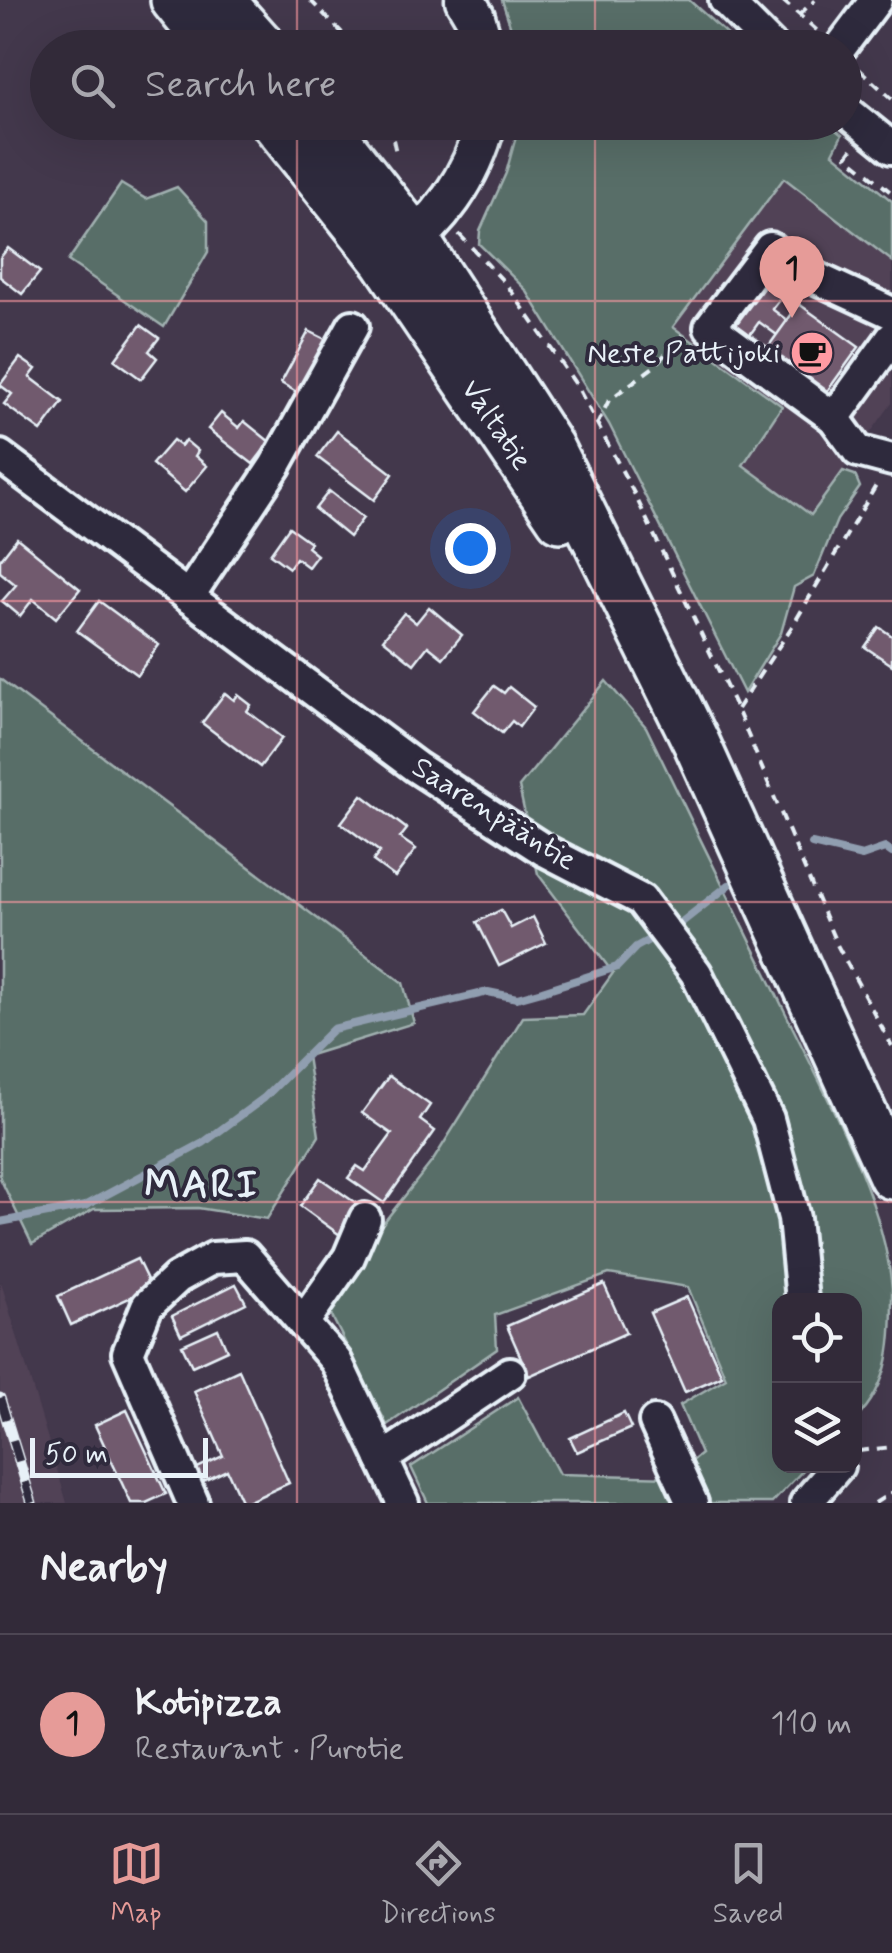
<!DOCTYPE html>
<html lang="en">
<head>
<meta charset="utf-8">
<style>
	body { margin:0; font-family:Mynerve,sans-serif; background:#3d3644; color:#f1f3f6 }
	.controls { position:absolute; right:30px; bottom:30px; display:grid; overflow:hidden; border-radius:20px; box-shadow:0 10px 40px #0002 }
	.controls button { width:90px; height:90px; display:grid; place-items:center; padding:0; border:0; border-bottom:2px solid #4d4653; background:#322a39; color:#f1f3f6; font:50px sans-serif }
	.scale { position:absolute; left:30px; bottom:25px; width:178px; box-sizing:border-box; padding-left:10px; border:5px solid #e8f1f8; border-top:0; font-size:28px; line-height:35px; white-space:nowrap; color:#e8f1f8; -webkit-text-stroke:8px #2f2a3d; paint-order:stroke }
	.you { position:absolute; left:470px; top:548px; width:35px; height:35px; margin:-25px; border:8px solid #fff; border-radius:50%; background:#1a73e8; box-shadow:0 0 0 15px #1a73e833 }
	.badge { display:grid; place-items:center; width:65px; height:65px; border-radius:50%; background:#e69b98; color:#111; font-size:32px; font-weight:700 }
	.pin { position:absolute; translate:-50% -82px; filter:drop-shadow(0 2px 5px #0008) }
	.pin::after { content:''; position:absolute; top:52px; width:35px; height:30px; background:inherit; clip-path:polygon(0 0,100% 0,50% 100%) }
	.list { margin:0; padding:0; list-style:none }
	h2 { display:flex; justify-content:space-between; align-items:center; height:130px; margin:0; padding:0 40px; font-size:42px }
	h2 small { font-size:32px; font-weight:400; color:#a8a7ae }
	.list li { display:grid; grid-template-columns:65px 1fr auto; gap:30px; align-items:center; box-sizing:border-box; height:180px; padding:0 40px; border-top:2px solid #4d4653 }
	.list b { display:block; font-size:38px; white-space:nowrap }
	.list p { margin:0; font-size:32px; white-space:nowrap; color:#a8a7ae }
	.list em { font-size:32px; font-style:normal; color:#a8a7ae }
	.icon { flex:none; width:55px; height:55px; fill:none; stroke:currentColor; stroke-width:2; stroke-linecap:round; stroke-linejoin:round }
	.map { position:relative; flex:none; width:892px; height:1503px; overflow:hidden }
	.search { position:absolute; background:#322a39; box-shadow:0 10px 40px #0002; left:30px; right:30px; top:30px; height:110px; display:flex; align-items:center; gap:25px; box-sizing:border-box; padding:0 35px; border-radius:55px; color:#a8a7ae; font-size:38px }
	.sheet { height:310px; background:#322a39 }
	nav { display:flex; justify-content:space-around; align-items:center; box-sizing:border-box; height:140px; border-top:2px solid #4d4653; background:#322a39; font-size:28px; color:#a8a7ae }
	nav a { display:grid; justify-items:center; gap:5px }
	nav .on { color:#e69b98 }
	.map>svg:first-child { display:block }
	.built { fill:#514256 }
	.green { fill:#596e67; stroke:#a0b0b0; stroke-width:2.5 }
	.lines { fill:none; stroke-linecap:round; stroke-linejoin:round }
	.stream { stroke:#909eb0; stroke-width:8 }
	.building { fill:#715a6e; stroke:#e8f1f8; stroke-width:2.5 }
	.minor-casing { stroke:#e8f1f8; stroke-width:38 }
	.major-casing { stroke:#e8f1f8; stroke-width:45 }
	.highway-casing { stroke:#e8f1f8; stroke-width:52 }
	.path { stroke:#e8f1f8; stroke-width:4; stroke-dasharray:10 8; stroke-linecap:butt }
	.minor { stroke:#2f2a3d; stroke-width:30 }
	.major { stroke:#2f2a3d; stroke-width:38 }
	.highway { stroke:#2f2a3d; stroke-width:45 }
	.rail-casing { stroke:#e8f1f8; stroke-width:11 }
	.rail { stroke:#2f2a3d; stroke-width:8; stroke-dasharray:22; stroke-linecap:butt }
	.grid { fill:none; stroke:#ff9aa2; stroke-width:2.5; stroke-opacity:0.55 }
	.labels { text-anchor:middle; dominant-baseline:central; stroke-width:8; stroke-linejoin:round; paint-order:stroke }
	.poi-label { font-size:30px; fill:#e8f1f8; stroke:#2f2a3d; text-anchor:end }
	.street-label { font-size:30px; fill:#e8f1f8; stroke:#2f2a3d }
	.district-label { font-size:40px; font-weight:bold; letter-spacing:2.5px; fill:#e8f1f8; stroke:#2f2a3d }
</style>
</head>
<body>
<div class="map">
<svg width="892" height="1503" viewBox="0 0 892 1503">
	<rect width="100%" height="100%" fill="#43384c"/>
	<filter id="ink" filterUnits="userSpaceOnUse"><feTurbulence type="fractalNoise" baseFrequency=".01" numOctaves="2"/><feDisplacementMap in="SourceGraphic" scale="20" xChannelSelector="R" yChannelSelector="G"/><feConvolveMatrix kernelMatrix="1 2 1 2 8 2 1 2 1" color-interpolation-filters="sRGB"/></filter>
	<g filter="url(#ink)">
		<g class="built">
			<polygon points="785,177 892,261 892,403 811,515 742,465 782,406 673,328"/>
			<polygon points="0,1279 67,1503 0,1503"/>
		</g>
		<g class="green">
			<polygon points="502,0 689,0 741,47 517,47"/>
			<polygon points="520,122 827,123 842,135 833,153 892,201 892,261 784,178 673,327 782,406 743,465 811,515 843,471 855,475 860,487 837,520 814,576 794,587 781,633 744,693 609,424 526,290 479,244 480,231 506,173"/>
			<polygon points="121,184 146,199 177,187 208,221 208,252 164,327 68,261"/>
			<polygon points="0,679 403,983 414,1023 307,1056 319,1136 267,1219 198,1208 94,1209 32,1244 0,1178"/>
			<path d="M606 681 646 727C693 825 741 922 789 1020 829 1102 883 1197 892 1288 892 1340 892 1383 855 1420L854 1300H780V1466H807L772 1503H428L411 1467 518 1397 559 1474 672 1477 701 1454 680 1405 726 1378 688 1287 609 1274 495 1315 497 1349 387 1425 323 1299 434 1159 523 1017 583 1015 613 973 538 874 519 787Z"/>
		</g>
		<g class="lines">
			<g class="stream">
				<polyline points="812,844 862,856 885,848 892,853"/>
				<polyline points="682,922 729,885"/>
				<polyline points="0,1222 85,1206 203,1143 264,1098 333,1029 488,992 517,998 542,991 617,967 636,947 647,941"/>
			</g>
		</g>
		<g class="building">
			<polygon points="8,248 40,272 22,294 0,277 0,258"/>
			<polygon points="766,284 782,296 772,309 788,321 777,335 759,322 749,336 735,326"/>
			<polygon points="799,304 859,347 823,397 763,354"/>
			<polygon points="141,325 159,338 149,351 157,358 141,379 115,360"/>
			<polygon points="309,331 331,342 302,395 281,383"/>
			<polygon points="20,358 36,369 30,377 63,402 41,431 4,404 12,394 0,385"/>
			<polygon points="221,413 239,428 244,421 270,442 253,464 208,429"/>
			<polygon points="337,431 393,474 374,500 317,457"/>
			<polygon points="173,440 181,446 185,440 198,451 195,456 207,466 185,492 152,464"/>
			<polygon points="329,491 363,518 349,537 315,509"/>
			<polygon points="289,527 310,542 307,547 317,555 308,567 296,558 289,568 270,554"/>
			<polygon points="17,538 80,589 56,618 33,599 20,616 2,601 16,585 0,572 0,560"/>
			<polygon points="99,601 159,645 137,675 77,631"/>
			<polygon points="429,607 462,635 443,658 428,646 414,664 383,639 404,613 416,623"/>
			<polygon points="879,627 892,636 892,665 865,647"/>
			<polygon points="494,686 504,693 509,687 534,707 519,727 512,721 502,733 474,711"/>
			<polygon points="225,693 234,700 238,695 251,705 247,711 282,738 260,767 202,723"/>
			<polygon points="362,795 407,829 400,838 416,849 395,877 373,861 380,852 341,823"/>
			<polygon points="501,910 511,928 533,917 546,943 499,966 477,922"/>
			<polygon points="389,1076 430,1105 420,1120 435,1131 384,1203 348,1178 357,1166 365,1171 392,1134 362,1113"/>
			<polygon points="320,1178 360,1206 340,1235 300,1206"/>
			<polygon points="137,1259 151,1288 71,1325 58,1296"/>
			<polygon points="236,1284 246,1303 181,1335 172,1316"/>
			<polygon points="604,1284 626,1333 529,1376 507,1326"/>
			<polygon points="687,1297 722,1376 685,1392 650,1313"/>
			<polygon points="218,1329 227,1350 192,1366 182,1345"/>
			<polygon points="239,1370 289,1483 245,1503 242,1503 227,1470 201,1482 195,1469 223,1456 194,1391"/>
			<polygon points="127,1410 166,1494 146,1503 131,1503 95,1425"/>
			<polygon points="624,1413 631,1428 577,1452 570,1438"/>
		</g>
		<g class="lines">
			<g class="minor-casing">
				<g id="minor">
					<polyline points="725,0 773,48"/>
					<polyline points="840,48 876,0"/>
					<polyline points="844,109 892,148"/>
					<polyline points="892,313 810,275 770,248 710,327 834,418 858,451 892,460"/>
					<polyline points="834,418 892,338"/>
					<polyline points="0,456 416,767 544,850 641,900 696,973 768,1119 794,1218 802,1300"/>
					<polyline points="188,597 275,466 353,326"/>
					<polyline points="303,1323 349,1257 365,1219"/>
					<polyline points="655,1422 692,1503"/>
					<polyline points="382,1459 510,1373"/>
					<polyline points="193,1503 128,1353 147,1306 177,1278 213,1258 245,1256 336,1361 403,1503"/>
					<polyline points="806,1503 838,1466"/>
				</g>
			</g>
			<g class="major-casing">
				<g id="major">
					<polyline points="465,0 475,17 484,48"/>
					<path d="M392 256C439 225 472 177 486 122"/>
				</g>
			</g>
			<g class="highway-casing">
				<g id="highway">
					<polyline points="174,0 213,48"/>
					<polyline points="221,0 264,48"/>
					<polyline points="274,122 385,261 560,519"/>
					<polyline points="323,122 416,240 550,447 696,742 892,1176"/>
				</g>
			</g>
			<g class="path">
				<polyline points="310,0 357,48"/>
				<polyline points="782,0 820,33"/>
				<polyline points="799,15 815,0"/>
				<polyline points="859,69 892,99"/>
				<polyline points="389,122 397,157"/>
				<polyline points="852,149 847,156 892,193"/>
				<polyline points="459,234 507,285 577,386 636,497 737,709 836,943 892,1046"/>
				<polyline points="597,425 609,400 656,365 682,334"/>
				<polyline points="737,709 793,625 877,484"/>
				<polyline points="859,1451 892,1447"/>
				<polyline points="875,1503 892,1492"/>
			</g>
			<use href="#minor" class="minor"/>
			<use href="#major" class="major"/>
			<use href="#highway" class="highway"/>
			<g class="rail-casing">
				<polyline id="rail" points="0,1398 32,1503"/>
			</g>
			<use href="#rail" class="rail"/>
		</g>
	</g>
	<path class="grid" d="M297 0V48M595 0V48M297 122V1503M595 122V1503M0 301H892M0 601H892M0 902H892M0 1202H892"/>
	<defs>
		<g id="cafe-disc" transform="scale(2.25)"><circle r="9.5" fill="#ff9aa2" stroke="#2f2a3d"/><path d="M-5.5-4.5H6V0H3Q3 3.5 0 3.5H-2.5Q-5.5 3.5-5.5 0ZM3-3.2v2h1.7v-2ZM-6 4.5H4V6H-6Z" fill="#111"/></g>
	</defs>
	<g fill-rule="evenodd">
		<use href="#cafe-disc" x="812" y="353"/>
	</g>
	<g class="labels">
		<g class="poi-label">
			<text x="780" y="353">Neste Pattijoki</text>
		</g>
		<g class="street-label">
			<text transform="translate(496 425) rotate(56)">Valtatie</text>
			<text transform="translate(494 814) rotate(32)">Saarenpääntie</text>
		</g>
		<g class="district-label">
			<text x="202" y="1186">MARI</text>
		</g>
	</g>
</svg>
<div class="controls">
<button><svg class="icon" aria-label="locate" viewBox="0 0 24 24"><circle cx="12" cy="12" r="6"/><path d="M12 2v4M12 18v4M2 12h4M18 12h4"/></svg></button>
<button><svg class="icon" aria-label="layers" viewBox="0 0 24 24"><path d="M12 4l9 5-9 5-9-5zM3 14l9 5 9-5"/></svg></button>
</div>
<div class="scale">50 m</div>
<div class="you"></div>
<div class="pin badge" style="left:792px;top:318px">1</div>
<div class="search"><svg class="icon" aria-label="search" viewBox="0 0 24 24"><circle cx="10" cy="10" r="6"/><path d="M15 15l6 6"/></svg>Search here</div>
</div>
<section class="sheet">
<h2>Nearby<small></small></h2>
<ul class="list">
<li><span class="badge">1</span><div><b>Kotipizza</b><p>Restaurant · Purotie</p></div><em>110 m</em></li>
</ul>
</section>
<nav>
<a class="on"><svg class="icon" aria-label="map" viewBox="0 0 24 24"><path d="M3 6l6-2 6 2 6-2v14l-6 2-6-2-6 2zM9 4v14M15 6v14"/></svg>Map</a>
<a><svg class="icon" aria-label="directions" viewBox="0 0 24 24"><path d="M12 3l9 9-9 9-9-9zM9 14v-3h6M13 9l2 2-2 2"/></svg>Directions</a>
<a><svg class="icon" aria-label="saved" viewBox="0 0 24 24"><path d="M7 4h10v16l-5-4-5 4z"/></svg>Saved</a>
</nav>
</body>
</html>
